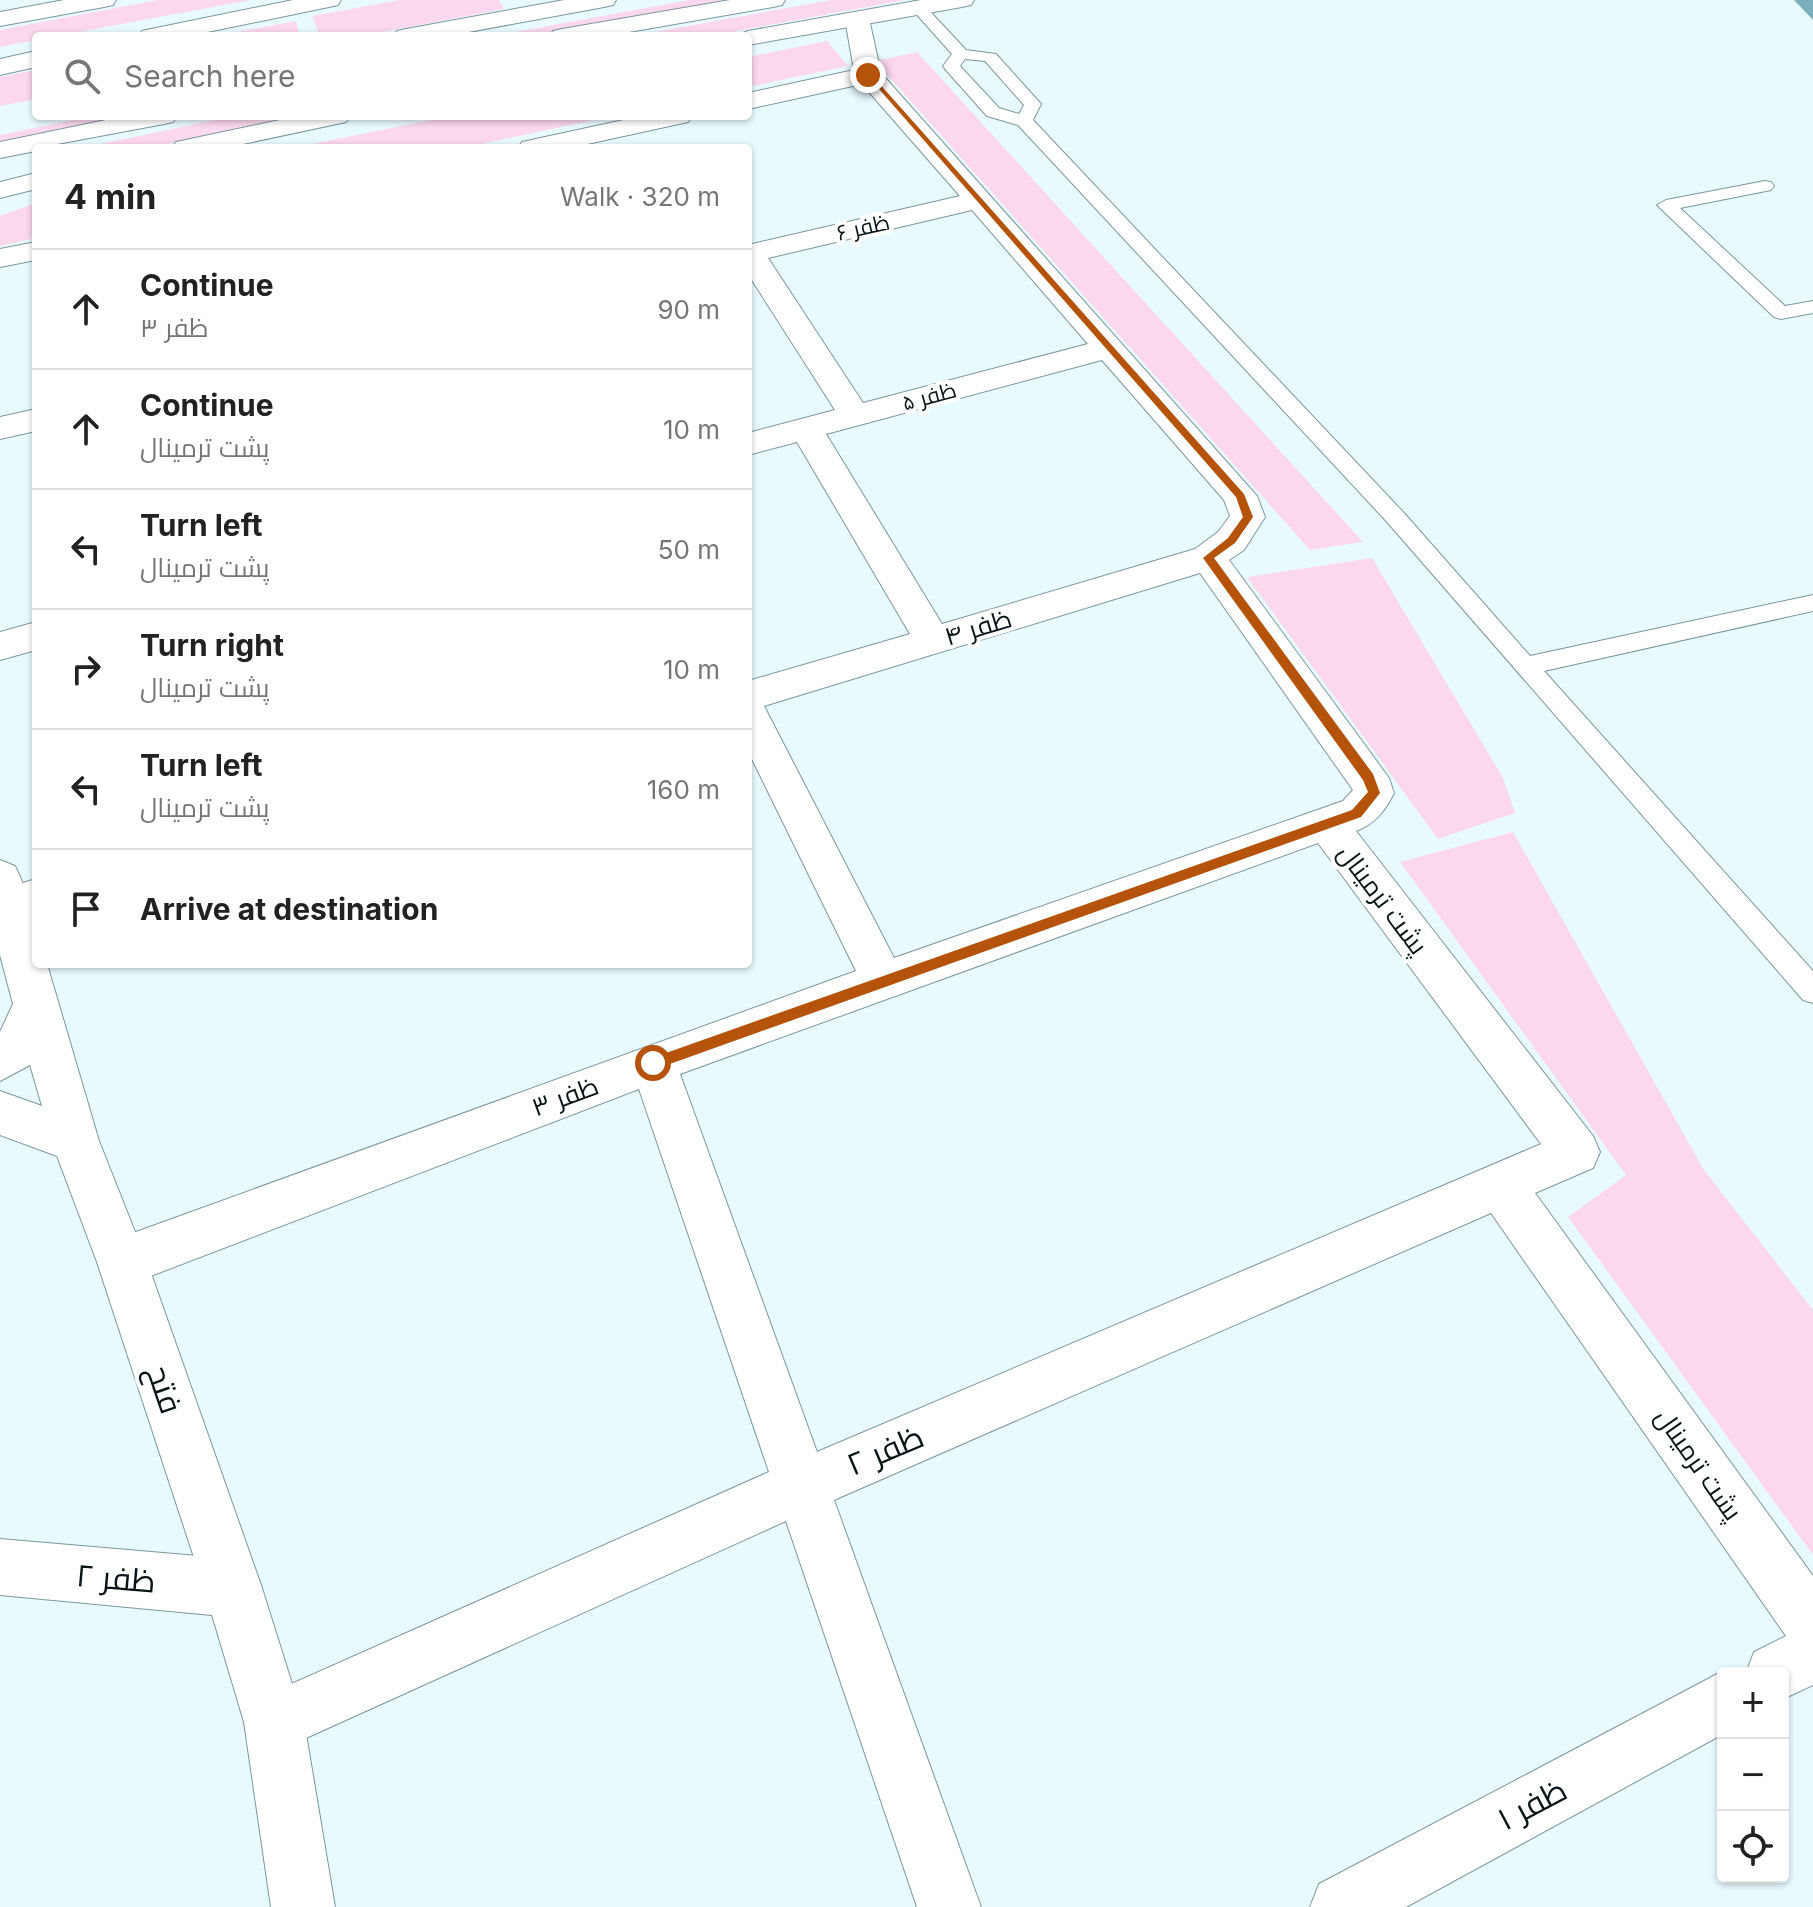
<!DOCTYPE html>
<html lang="en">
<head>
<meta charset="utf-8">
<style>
	body { margin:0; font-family:Inter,Cairo,sans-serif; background:#f6f6f6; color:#222 }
	.controls { position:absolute; right:24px; bottom:24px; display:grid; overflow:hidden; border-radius:8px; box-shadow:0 2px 6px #0004 }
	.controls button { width:72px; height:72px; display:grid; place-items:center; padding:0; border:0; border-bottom:2px solid #e0e0e0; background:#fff; color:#222; font:40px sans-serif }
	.stop { position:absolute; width:24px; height:24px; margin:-18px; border:6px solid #b45309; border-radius:50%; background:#fff }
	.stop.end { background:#b45309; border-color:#fff; box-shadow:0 2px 8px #0008 }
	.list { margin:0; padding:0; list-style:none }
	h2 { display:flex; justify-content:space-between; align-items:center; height:104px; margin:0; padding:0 32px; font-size:34px }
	h2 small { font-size:26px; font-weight:400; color:#767676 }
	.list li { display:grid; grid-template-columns:52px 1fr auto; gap:24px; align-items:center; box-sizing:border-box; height:120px; padding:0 32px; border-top:2px solid #e0e0e0 }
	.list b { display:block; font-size:30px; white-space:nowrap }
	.list p { margin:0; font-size:26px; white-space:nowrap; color:#767676 }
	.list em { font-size:26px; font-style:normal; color:#767676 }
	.icon { flex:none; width:44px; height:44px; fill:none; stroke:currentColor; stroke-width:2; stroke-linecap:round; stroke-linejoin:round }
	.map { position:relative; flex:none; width:1813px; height:1907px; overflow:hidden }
	.search { position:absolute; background:#fff; box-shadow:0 2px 6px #0004; left:32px; top:32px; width:720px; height:88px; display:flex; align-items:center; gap:20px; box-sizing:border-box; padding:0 28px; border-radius:8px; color:#767676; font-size:30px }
	.panel { position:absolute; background:#fff; box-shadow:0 2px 6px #0004; left:32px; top:144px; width:720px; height:824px; border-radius:8px }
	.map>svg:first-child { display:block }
	.green { fill:#fbd8ed }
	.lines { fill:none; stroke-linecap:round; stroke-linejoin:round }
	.service-casing { stroke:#7b979e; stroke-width:2 }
	.minor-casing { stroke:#7b979e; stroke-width:2 }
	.tertiary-casing { stroke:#7b979e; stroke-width:2 }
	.trunk-casing { stroke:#7b979e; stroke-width:2 }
	.service { fill:#fff; fill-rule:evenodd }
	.minor { fill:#fff; fill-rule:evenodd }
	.tertiary { fill:#fff; fill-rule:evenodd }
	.trunk { fill:#fff; fill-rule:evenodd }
	.wall { fill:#7cafbc }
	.route { fill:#b45309 }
	.labels { text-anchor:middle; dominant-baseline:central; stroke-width:8; stroke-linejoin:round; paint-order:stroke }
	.far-street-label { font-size:22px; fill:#091416; stroke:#fff }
	.street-label { font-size:26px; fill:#091416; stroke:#fff }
	.near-street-label { font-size:32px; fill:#091416; stroke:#fff }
</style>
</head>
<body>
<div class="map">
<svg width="1813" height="1907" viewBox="0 0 1813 1907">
	<rect width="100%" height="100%" fill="#e9faff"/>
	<g class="green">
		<polygon points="158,0 251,0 57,36 36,36 36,40 0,47 0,30"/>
		<polygon points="400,0 499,0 504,9 361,36 320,36 312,16"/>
		<polygon points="689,0 730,0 538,36 493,36"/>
		<polygon points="831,0 905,0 709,36 633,36"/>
		<polygon points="296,21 300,36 216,36"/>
		<polygon points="827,41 848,66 748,87 748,57"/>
		<polygon points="917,52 1363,542 1310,550 875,61"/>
		<polygon points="36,70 36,99 0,106 0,77"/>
		<polygon points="93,116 136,116 0,144 0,135"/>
		<polygon points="234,116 300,116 148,148 82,148"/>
		<polygon points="451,116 613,116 462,148 292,148"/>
		<polygon points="36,203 36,238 0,246 0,216"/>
		<polygon points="1372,558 1503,778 1515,813 1438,839 1247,577"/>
		<polygon points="1513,832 1704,1170 1813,1310 1813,1555 1568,1217 1626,1175 1400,862"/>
	</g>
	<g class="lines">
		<g class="service-casing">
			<g id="service">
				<path d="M919 3 924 5 966 50 996 54 1041 104 1033 120 1404 513 1530 656 1813 595V611L1544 671 1813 971V1003L1803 1000 1388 523 1018 125 987 116 945 69 943 66 952 54 911 8ZM965 59 985 61 1024 105 1019 114 999 108 960 66Z"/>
				<polygon points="1765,181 1771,182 1774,186 1771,190 1680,208 1785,306 1813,301 1813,313 1781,319 1774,317 1657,205 1666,200"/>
			</g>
		</g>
		<g class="minor-casing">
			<g id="minor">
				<polygon points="64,0 116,0 113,5 104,7 0,26 0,12"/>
				<path d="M857 12 866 14 869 19 881 73 1257 496 1265 517 1244 550 1229 560 1389 778 1394 793C1385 811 1375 824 1356 831L1593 1136 1600 1152 1593 1168 1535 1193 1813 1576V1685L1783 1699V1673H1746L1754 1652 1786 1636 1491 1213 834 1500 981 1907H917L786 1521 295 1743 274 1752 253 1743 244 1722 253 1701 769 1472 639 1089 122 1287 104 1280 97 1262 104 1244 122 1237 856 971 748 751V681L910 634 797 442 748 455V433L835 410 748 274V245L960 196 862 84 748 109V93L854 70 845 19 848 14ZM972 210 1088 344 863 403 768 258ZM1102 360 1224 500 1230 516 1218 532 1195 549 942 624 826 434ZM1200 573 1353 790 1343 801 894 958 764 706ZM1318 843 1541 1144 817 1452 680 1074Z"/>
				<polygon points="642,116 692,116 688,122 569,148 518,148 522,142"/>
				<polygon points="36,242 36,260 0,267 0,249"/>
				<polygon points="36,409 36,431 0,439 0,417"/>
				<polygon points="36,622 36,650 0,660 0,632"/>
				<polygon points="36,879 36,915 8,923 0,920 0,890"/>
				<polygon points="0,1539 233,1559 253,1568 262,1588 253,1608 233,1617 0,1595"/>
				<polygon points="1723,1671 1727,1673 1723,1673 1723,1734 1406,1907 1310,1907 1319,1884"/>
			</g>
		</g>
		<g class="tertiary-casing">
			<g id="tertiary">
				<polygon points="293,0 341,0 338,5 329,7 188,36 139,36 142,31 151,29"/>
				<polygon points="921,0 974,0 971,5 962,7 748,45 748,36 737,36 748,31"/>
				<polygon points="36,51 36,67 0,75 0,59"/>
				<polygon points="299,116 350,116 346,122 224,148 172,148 176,142"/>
				<polygon points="36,173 36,189 0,198 0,182"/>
				<path d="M0 860 15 866C31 897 36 929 36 964H47L99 1141 147 1262 262 1588 304 1722 335 1907H271L244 1722 204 1588 97 1262 57 1156 0 1135V1091L42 1106 30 1065 0 1081V1032L13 1004 0 955Z"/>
			</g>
		</g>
		<g class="trunk-casing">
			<g id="trunk">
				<polygon points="564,0 616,0 613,5 604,7 447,36 394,36 397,31 406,29"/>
				<polygon points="730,0 785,0 782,5 773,7 606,36 550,36 553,31 562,29"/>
				<polygon points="125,116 177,116 173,122 164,124 36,148 36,151 0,158 0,142"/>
			</g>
		</g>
		<use href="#service" class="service"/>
		<use href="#minor" class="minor"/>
		<use href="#tertiary" class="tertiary"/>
		<use href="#trunk" class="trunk"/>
	</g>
	<polygon class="wall" points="1794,0 1813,0 1813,20"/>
	<polygon class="route" points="865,73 870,73 1244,494 1253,517 1235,543 1214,558 1373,774 1380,793 1361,817 653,1070 647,1063 649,1059 1352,810 1368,792 1363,780 1203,558 1228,538 1243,517 1236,497"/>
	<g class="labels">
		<g class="far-street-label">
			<text transform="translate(863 227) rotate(-13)">ظفر ۶</text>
			<text transform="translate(929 396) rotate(-15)">ظفر ۵</text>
		</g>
		<g class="street-label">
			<text transform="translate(978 627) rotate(-17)">ظفر ۴</text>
			<text transform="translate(1383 899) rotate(53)">پشت ترمینال</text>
			<text transform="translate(565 1096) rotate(-20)">ظفر ۳</text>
			<text transform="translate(1699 1464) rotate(55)">پشت ترمینال</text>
		</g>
		<g class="near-street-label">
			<text transform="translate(165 1389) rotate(71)">فتح</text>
			<text transform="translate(885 1450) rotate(-23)">ظفر ۲</text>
			<text transform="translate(116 1578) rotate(5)">ظفر ۲</text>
			<text transform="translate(1532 1804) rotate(-28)">ظفر ۱</text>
		</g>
	</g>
</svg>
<div class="controls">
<button>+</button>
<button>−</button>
<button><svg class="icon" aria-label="locate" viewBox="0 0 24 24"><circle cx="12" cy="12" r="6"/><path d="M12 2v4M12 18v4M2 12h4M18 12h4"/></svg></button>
</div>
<div class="stop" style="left:653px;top:1063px"></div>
<div class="stop end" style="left:868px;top:75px"></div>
<div class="search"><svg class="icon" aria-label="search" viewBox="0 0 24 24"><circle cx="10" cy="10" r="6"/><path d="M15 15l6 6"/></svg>Search here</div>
<section class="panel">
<h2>4 min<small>Walk · 320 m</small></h2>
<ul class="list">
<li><svg class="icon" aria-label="ahead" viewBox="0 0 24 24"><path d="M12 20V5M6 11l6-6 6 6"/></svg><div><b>Continue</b><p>ظفر ۳</p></div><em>90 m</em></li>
<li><svg class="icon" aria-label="ahead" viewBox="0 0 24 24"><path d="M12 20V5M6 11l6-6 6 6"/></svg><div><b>Continue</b><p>پشت ترمینال</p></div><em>10 m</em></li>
<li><svg class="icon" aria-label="left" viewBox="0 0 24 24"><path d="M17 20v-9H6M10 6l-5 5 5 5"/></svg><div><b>Turn left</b><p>پشت ترمینال</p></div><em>50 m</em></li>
<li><svg class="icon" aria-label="right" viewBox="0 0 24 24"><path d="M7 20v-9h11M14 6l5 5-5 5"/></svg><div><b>Turn right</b><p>پشت ترمینال</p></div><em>10 m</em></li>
<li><svg class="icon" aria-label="left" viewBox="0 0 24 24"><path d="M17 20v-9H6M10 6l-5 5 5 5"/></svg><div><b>Turn left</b><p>پشت ترمینال</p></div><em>160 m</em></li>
<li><svg class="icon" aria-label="arrive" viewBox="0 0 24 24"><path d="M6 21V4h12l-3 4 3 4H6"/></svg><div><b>Arrive at destination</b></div></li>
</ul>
</section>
</div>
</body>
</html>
